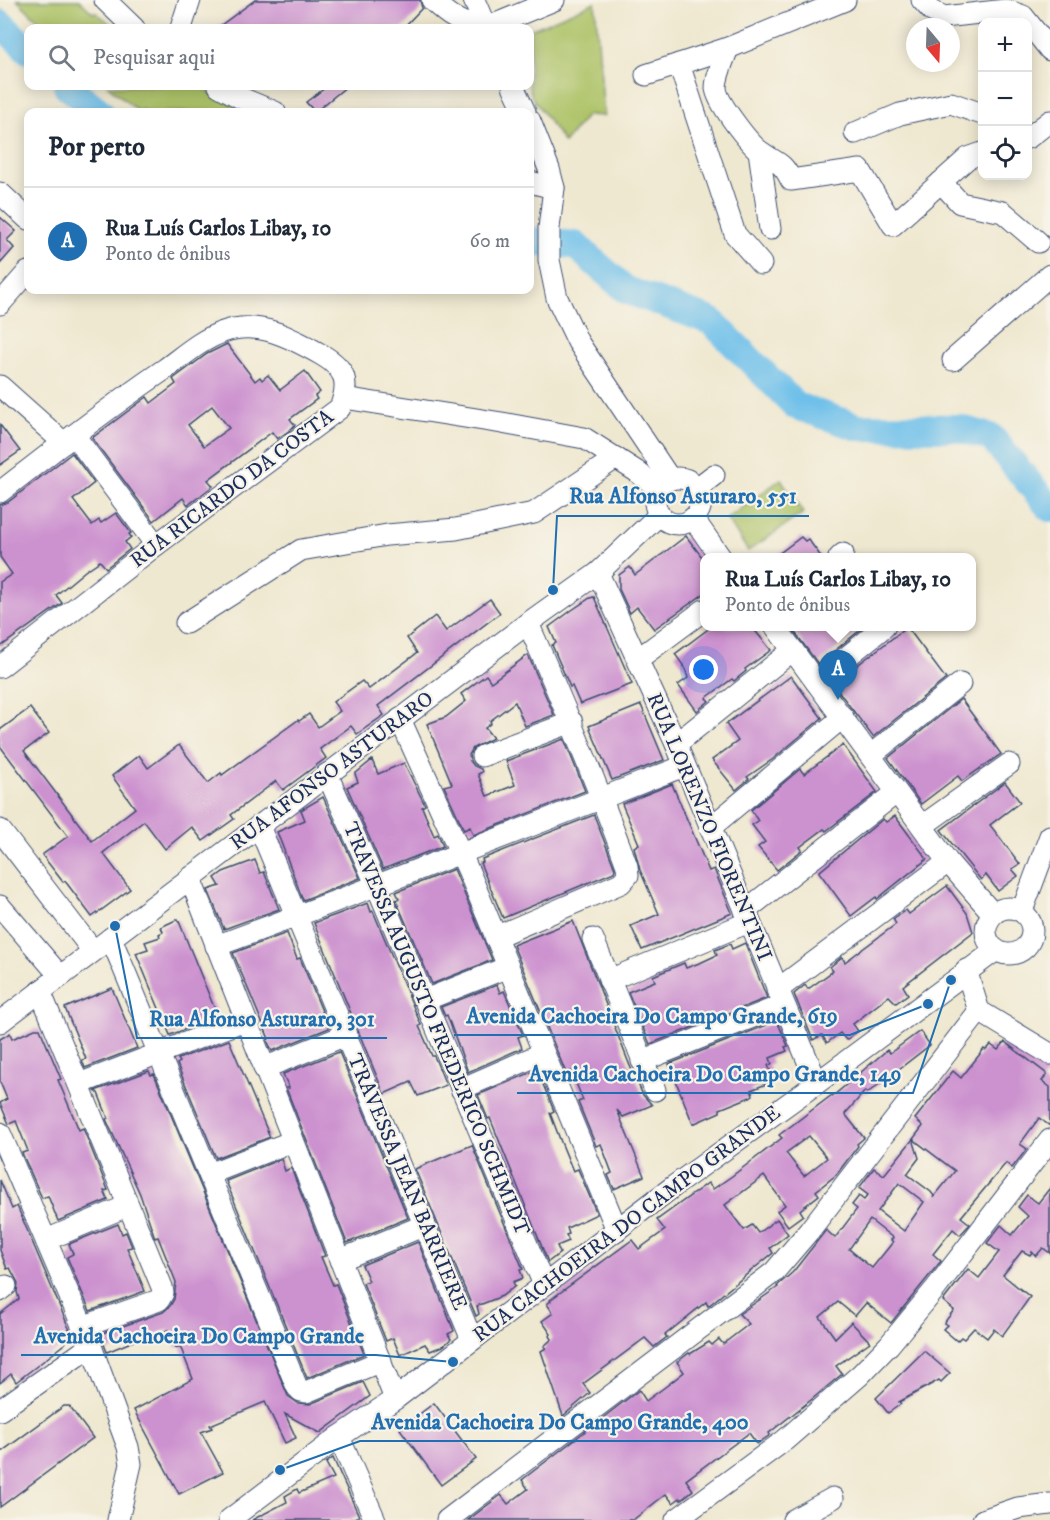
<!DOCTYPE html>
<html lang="pt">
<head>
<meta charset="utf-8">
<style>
	body { margin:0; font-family:"IM FELL DW Pica",serif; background:#f2f2f3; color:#1f2937 }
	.controls { position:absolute; right:18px; top:18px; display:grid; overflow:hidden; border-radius:12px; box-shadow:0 3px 15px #0003 }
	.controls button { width:54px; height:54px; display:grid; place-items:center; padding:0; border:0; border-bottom:2px solid #e0e1e3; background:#fff; color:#1f2937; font:30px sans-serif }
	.compass { position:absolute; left:906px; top:18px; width:54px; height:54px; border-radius:50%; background:#fff; box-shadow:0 3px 15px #0003; rotate:161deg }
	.you { position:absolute; left:704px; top:670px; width:21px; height:21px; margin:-15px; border:4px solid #fff; border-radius:50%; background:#1a73e8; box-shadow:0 0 0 9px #1a73e833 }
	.badge { display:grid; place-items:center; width:39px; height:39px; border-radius:50%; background:#1f6fb2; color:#fff; font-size:20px; font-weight:700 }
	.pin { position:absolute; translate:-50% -50px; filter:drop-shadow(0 2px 3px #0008) }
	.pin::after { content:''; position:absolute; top:32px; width:21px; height:18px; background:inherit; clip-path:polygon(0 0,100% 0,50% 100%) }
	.popup { position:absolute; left:700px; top:553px; width:276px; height:78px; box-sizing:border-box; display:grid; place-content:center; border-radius:12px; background:#fff; filter:drop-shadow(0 2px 4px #0005); font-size:20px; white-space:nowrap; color:#747a83 }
	.popup b { font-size:22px; color:#1f2937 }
	.popup::after { content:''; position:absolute; left:50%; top:100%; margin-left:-12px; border:12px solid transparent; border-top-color:#fff }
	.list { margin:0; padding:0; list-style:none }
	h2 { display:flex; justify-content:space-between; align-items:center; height:78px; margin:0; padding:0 24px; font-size:26px }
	h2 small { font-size:20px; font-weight:400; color:#747a83 }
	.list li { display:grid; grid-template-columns:39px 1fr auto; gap:18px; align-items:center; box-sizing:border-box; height:108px; padding:0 24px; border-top:2px solid #e0e1e3 }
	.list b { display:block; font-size:22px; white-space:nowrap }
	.list p { margin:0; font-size:20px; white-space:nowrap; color:#747a83 }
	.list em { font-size:20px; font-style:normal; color:#747a83 }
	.icon { flex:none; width:33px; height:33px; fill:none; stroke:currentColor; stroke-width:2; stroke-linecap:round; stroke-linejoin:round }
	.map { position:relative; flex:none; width:1050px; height:1520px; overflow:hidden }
	.search { position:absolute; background:#fff; box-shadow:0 3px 15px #0003; left:24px; top:24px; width:510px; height:66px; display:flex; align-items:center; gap:15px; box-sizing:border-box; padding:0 21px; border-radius:12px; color:#747a83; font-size:22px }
	.panel { position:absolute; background:#fff; box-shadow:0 3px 15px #0003; left:24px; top:108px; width:510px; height:186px; border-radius:12px }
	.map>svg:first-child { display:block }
	.green { fill:#adc368; stroke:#647963; stroke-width:1.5 }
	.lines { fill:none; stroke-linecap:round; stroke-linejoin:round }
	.river { stroke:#6ec0ea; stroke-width:28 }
	.building { fill:#cc91cf; fill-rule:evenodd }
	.minor-casing { stroke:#3b4b6f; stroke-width:23 }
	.minor { stroke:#fff; stroke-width:21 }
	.labels { text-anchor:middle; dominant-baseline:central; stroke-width:4.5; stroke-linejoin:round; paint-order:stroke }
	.street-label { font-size:21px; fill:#1b2f5e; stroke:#f7f3e8 }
	.leader { fill:none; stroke:#1f6fb2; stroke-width:2 }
	.callout-dot { fill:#1f6fb2; stroke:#f7f3e8; stroke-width:2 }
	.callout-label { font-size:22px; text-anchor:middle; font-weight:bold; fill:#1f6fb2; stroke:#f7f3e8; stroke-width:4.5; stroke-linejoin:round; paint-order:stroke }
</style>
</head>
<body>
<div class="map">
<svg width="1050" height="1520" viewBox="0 0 1050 1520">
	<rect width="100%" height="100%" fill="#f7f3e8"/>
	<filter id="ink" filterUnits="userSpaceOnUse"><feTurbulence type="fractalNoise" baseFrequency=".0167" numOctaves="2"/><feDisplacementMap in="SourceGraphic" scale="12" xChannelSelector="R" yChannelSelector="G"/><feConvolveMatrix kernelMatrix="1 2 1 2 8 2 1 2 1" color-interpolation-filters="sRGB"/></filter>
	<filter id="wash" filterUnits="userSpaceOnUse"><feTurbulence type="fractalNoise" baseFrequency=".008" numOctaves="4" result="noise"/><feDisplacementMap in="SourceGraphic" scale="24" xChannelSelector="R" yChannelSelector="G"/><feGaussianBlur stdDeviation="1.35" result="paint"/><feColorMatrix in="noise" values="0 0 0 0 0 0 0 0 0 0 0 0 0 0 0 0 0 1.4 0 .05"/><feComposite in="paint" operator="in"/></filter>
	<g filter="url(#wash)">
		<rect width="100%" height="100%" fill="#efe8d0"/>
		<g class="green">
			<polygon points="17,0 79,0 93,13 95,12 116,28 46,28"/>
			<polygon points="595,2 604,116 587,115 564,143 532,97 529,86 530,30"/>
			<polygon points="108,86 198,86 247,112 147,112 142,109 139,112"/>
			<polygon points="781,479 803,513 748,551 727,519"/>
		</g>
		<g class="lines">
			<g class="river">
				<polyline points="0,23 28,50"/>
				<polyline points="67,86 100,112"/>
				<polyline points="530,241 575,245 626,290 711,321 796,406 858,427 957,428 991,437 1050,508"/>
			</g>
		</g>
		<g id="blocks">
			<g class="building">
				<polygon points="255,0 420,0 422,8 403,28 217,28"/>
				<polygon points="328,86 347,86 315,112 306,102"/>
				<polygon points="0,217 16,231 7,240 14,248 0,264"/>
				<path d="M227 344 255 381 260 377 262 380 268 375 280 390 305 371 320 392 315 396 317 399 290 419 295 425 290 430 277 439 272 432 208 480 213 486 188 505 183 498 154 521 92 438 147 397 151 403 176 384 173 379 207 354ZM212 406 229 428 204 446 188 425Z"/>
				<polygon points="0,425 20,451 0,465"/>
				<polygon points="72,453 94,483 73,500 92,525 99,520 101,523 116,513 131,533 129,534 131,537 125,542 130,549 106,568 100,561 85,571 56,595 62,603 0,647 0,582 12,574 0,557 0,505 8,502"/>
				<polygon points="686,536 705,561 705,593 654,629 637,607 630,613 619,589 619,575 630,567 635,575"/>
				<polygon points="801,537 805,541 808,539 822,558 773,558"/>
				<polygon points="594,597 632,684 580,704 572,686 570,687 552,645 556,643 549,627 572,610 590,598"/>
				<polygon points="490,599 500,613 378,706 384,715 357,734 351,726 320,749 326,758 283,790 276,781 231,815 234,819 203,841 192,827 165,849 144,821 103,853 130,889 92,917 65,881 63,882 42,855 68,836 0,746 0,730 30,708 49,733 24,751 92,841 135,808 112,776 139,755 148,768 179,745 208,783 221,773 222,775 298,720 299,721 309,714 318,727 340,711 333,702 362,681 369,689 417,653 407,638 435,616 446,631"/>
				<polygon points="711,627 752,627 771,650 745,669 746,671 734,681 732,679 706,698 709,701 697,711 678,685 688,678 685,668 675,654"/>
				<polygon points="791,627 864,627 818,664"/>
				<polygon points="907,627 946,679 873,737 833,684"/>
				<polygon points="528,655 554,715 525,726 515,702 490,721 491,723 485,728 493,738 473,748 469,755 470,761 474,766 481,769 482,772 478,774 487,796 515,785 506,761 564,739 585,791 473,835 470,827 464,830 444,786 452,784 427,724 446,717 466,701 461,694 486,675 491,682"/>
				<polygon points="791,676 822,718 773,759 747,777 749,779 736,790 712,760 738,741 726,724"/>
				<polygon points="961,699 1001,754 962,781 958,776 921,804 888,758"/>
				<polygon points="641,705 664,760 612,780 589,726"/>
				<polygon points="843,745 877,792 826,831 824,829 800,847 802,850 777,870 758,847 765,842 752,825 758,821 751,810 800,769 804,774"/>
				<polygon points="372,760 378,774 404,763 425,805 422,807 434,836 438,834 443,846 383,869 347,787 358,782 355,774"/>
				<polygon points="1005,782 1020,802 990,825 1020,864 1012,869 1018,876 998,891 986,875 981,880 941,830"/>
				<polygon points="672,784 709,871 714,869 732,913 642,950 631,926 659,914 640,870 634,847 639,844 622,804"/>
				<polygon points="323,797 360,878 303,900 277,832 305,820 301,810"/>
				<polygon points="594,815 615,869 614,872 503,918 480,863 483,862 482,859"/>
				<polygon points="895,816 927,859 877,899 876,897 851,916 819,872 883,819 886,822"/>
				<polygon points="255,860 260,873 264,872 279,909 224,929 208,890 220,886 215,878 223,872"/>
				<polygon points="454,869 492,960 432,984 396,900 399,898 396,892"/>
				<polygon points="947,886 967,913 973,932 903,986 908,994 896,1003 889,996 853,1024 858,1031 846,1040 840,1033 827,1043 822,1035 813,1040 794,994 805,985 808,989 833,971 830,967 842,957 845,962 896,924 893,919 906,910 909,914"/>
				<polygon points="368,903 371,912 373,911 421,1025 419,1026 426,1042 432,1056 434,1056 446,1085 418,1096 411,1082 384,1094 314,923"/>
				<polygon points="178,919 218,1017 170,1035 136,953 148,949 145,942 160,937 159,934 163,932 161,927"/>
				<polygon points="573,921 630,1066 643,1095 652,1105 623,1117 617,1110 644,1176 614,1189 608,1175 612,1173 601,1144 596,1146 578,1102 583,1100 571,1071 566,1073 513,945"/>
				<polygon points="287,933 297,959 300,958 329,1028 272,1051 267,1040 269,1039 233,953"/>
				<polygon points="745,943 767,998 650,1044 628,992 655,981 653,976 684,963 686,968 702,962 717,955 715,950 730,944 732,949"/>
				<polygon points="497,985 500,993 504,991 523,1035 518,1037 522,1048 468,1072 447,1015 445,1016 441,1007"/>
				<polygon points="112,988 137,1048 85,1068 82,1060 86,1059 65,1008"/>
				<polygon points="777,1021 788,1046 785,1047 787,1051 770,1058 772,1064 768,1065 774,1081 751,1090 753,1095 750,1097 720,1109 720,1112 693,1124 669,1064"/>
				<polygon points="35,1029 40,1029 61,1079 58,1080 79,1130 83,1128 108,1190 104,1191 108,1200 58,1221 48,1196 42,1198 22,1153 28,1151 16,1121 9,1124 0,1103 7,1099 0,1082 0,1039 10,1033 12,1039"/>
				<path d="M920 1031 930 1045 881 1083 867 1093 865 1091 845 1114 864 1138 857 1144 858 1146 836 1175 816 1191 819 1195 800 1210 803 1215 788 1226 777 1211 785 1205 764 1176 725 1205 744 1230 752 1225 758 1233 777 1219 788 1234 770 1248 773 1253 708 1306 706 1302 665 1335 667 1337 654 1347 645 1338 583 1384 590 1393 563 1416 541 1351 546 1348 544 1346 552 1339 550 1336 551 1334 542 1321 553 1313 547 1304 551 1301 550 1300 632 1240 639 1249 665 1230 657 1220 708 1183 713 1189 732 1176 782 1138 779 1135 832 1095 833 1096 887 1050 890 1053ZM809 1136 827 1158 804 1176 786 1153Z"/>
				<polygon points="229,1040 270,1137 216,1158 177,1064 180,1062 178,1059"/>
				<path d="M1005 1042 1047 1074 1042 1081 1050 1087V1126L1039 1118 1020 1144 1027 1149 1012 1168 1006 1163 961 1217 970 1224 960 1235 953 1229 933 1254 941 1261 891 1323 866 1303 855 1316 838 1302 820 1317 835 1338 851 1322 870 1342 836 1366 842 1374 811 1400 769 1433 770 1435 757 1444 749 1433 686 1480 693 1490 681 1500 680 1498 673 1503 666 1494 633 1520H468L501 1495 508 1504 528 1489 522 1480 527 1476 639 1390 646 1401 669 1384 684 1372 677 1362 689 1353 690 1354 709 1342 712 1345 719 1339 723 1344 749 1324 739 1314 778 1287 777 1286 793 1272 826 1230 835 1238 857 1209 852 1205 859 1196 864 1200 868 1195 859 1188 874 1168 884 1175 913 1139 919 1158 907 1174 931 1192 934 1196 933 1198 955 1171 913 1139 923 1126 915 1119 953 1071 961 1078 984 1049 986 1050 991 1045 998 1050ZM899 1183 924 1202 904 1231 878 1211ZM870 1220 893 1238 891 1240 893 1242 872 1268 849 1249Z"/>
				<polygon points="339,1052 408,1218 347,1243 286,1088 289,1088 283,1074"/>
				<polygon points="537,1070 554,1111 550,1113 561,1142 573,1171 578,1169 597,1214 567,1228 569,1234 566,1235 569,1241 557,1246 560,1253 548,1262 490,1118 488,1119 478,1095"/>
				<polygon points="149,1071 151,1075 154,1074 288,1396 298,1403 310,1404 363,1382 370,1396 320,1433 285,1414 296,1438 285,1443 265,1402 210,1425 212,1428 201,1432 223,1472 179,1494 134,1410 193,1379 180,1346 176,1348 168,1330 154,1335 153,1333 107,1352 100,1334 163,1312 170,1306 174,1299 176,1282 158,1237 155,1238 140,1194 106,1119 108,1118 98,1093 95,1091"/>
				<polygon points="472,1145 523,1269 520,1270 523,1278 513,1282 515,1286 502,1296 477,1306 479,1314 476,1316 415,1169"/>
				<polygon points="281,1159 285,1171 291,1168 325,1256 321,1257 333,1285 336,1284 364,1354 307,1378 226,1181"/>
				<polygon points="0,1180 12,1209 17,1206 71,1333 64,1345 16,1382 11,1374 0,1383 0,1314 19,1299 17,1292 18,1283 10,1268 7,1269 0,1250"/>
				<polygon points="1050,1188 1050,1253 1043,1248 1036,1256 1032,1252 1030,1255 1022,1251 1003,1275 1030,1297 1002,1336 994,1329 987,1338 974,1328 964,1339 961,1337 957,1341 943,1329 947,1325 944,1323 954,1310 943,1301 968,1269 979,1278 999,1252 987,1243 1001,1225 1012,1235 1028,1216 1018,1207 1027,1195 1038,1203"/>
				<polygon points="118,1224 122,1234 126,1232 132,1247 127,1248 145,1291 90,1311 67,1257 73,1254 69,1244"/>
				<polygon points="418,1242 454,1331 448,1334 451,1339 443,1346 430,1351 425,1344 400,1355 393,1338 386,1341 363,1283 369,1281 362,1265"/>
				<polygon points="924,1351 950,1373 941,1382 939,1380 899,1402 901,1404 888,1413 876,1398"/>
				<polygon points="434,1403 476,1459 441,1485 400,1429"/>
				<polygon points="64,1406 69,1406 93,1438 0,1507 0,1453"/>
				<polygon points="333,1458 359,1516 349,1520 252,1520 287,1502 285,1496 297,1489 299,1493 334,1478 326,1463"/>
			</g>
		</g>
	</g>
	<g filter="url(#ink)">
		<use href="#blocks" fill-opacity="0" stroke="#3b4b6f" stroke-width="1.5"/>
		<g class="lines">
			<g class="minor-casing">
				<g id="minor">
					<polyline points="105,0 134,28"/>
					<path d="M432 0C449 17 461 24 484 28"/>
					<polyline points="474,0 486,28"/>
					<polyline points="922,0 932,11 944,17 1006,10 1023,16 1050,50"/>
					<polyline points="181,28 190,0"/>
					<polyline points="486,28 554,0"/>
					<path d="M728 48C724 60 716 75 716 88 717 102 749 144 761 152 777 164 782 161 791 180L860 170 893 225 968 158 982 153"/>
					<polyline points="679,64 735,234 761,264"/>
					<polyline points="646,75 728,48 845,0"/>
					<polyline points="219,86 239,97 275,112"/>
					<polyline points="513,86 525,112"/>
					<polyline points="530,121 549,169 554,188 549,228 549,260 557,298 578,342 670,479"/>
					<polyline points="855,133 900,114 951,103 982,114"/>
					<polyline points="1028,138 1050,121"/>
					<polyline points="759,151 770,229"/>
					<polyline points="530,182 554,188"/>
					<polyline points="941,182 960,203 1003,212 1038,242"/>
					<polyline points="0,193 28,219"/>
					<polyline points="0,304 28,272"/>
					<polyline points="953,360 1050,275"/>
					<polyline points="0,386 64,443"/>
					<polyline points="344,398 502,423 584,438 636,471 658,488"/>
					<polyline points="74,435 156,545"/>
					<circle cx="678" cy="501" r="23"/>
					<polyline points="697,488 714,475"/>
					<path d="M0 492C54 450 108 408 165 369 183 356 202 339 223 332 258 319 292 338 322 355 346 369 350 382 340 408L156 545 0 667"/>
					<polyline points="693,518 721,558"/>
					<polyline points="839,558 843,554"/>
					<polyline points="598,573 676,744 817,1083"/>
					<polyline points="186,623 301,550 387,535 456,529 534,513 616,458"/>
					<polyline points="775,626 948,862 993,914"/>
					<polyline points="638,659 704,610"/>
					<polyline points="816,682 885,626"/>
					<polyline points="400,719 469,872 617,1230"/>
					<polyline points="676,744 793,650"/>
					<polyline points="871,755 960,684"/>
					<polyline points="482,756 572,722"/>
					<polyline points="327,774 376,884 544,1285"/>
					<polyline points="259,826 472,1340"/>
					<polyline points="922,826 1009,764"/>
					<polyline points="710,828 843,717"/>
					<polyline points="0,830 93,951"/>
					<polyline points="190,878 395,1399"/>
					<polyline points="0,906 60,976"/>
					<circle cx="1009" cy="931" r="23"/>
					<polyline points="745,911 896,793"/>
					<polyline points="1022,911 1050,836"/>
					<path d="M495 937 621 883 628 875 627 866C597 783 563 703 528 623"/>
					<polyline points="111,938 297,1387 301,1391 306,1392 381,1361"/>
					<polyline points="593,939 655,1090"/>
					<path d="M216 946C373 888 528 827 684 766"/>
					<polyline points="966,970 979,1011 1050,1054"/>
					<polyline points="609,980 749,922"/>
					<polyline points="777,990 948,862"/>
					<polyline points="40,991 162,1287 163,1293 159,1300 82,1327"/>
					<polyline points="425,1000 508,967"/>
					<polyline points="0,1022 528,623 598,573 659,515"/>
					<polyline points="642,1061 783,1005"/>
					<polyline points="264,1068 346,1035"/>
					<polyline points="79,1084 245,1020"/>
					<polyline points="461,1089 543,1053"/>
					<polyline points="0,1133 91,1346 128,1447 131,1464 118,1520"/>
					<polyline points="209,1174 293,1141"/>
					<polyline points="46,1240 127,1206"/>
					<polyline points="340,1260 425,1225"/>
					<polyline points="0,1291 6,1286"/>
					<polyline points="0,1410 91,1346"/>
					<polyline points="339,1437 375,1520"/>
					<polyline points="229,1520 339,1437 395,1399 674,1186 817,1083 996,950"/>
					<polyline points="447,1520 774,1272 809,1231 979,1011"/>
					<polyline points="676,1520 785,1440 860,1375 889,1345 936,1288 1050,1140"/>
					<polyline points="793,1520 833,1498"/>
					<polyline points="983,1520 1018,1508 1050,1504"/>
				</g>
			</g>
			<use href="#minor" class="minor"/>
		</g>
	</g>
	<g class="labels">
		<g class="street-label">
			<text transform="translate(232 489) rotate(-37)">RUA RICARDO DA COSTA</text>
			<text transform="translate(332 771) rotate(-37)">RUA AFONSO ASTURARO</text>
			<text transform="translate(709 827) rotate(67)">RUA LORENZO FIORENTINI</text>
			<text transform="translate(436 1029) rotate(67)">TRAVESSA AUGUSTO FREDERICO SCHMIDT</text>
			<text transform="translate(407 1182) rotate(67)">TRAVESSA JEAN BARRIERE</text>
			<text transform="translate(627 1224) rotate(-37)">RUA CACHOEIRA DO CAMPO GRANDE</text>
		</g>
	</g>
	<path class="leader" d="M553 590L557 516H809M928 1004L850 1035H454M115 926L137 1038H387M951 980L913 1093H517M453 1362L376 1355H21M280 1470L360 1441H761"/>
	<g class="callout-dot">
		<circle cx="553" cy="590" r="6"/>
		<circle cx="928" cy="1004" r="6"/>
		<circle cx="115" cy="926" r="6"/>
		<circle cx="951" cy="980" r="6"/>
		<circle cx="453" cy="1362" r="6"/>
		<circle cx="280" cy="1470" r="6"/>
	</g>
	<g class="callout-label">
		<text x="683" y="503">Rua Alfonso Asturaro, 551</text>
		<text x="652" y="1023">Avenida Cachoeira Do Campo Grande, 619</text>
		<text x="262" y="1026">Rua Alfonso Asturaro, 301</text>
		<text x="715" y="1081">Avenida Cachoeira Do Campo Grande, 149</text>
		<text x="199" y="1343">Avenida Cachoeira Do Campo Grande</text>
		<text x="560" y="1429">Avenida Cachoeira Do Campo Grande, 400</text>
	</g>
</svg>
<div class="controls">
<button>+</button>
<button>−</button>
<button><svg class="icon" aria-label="locate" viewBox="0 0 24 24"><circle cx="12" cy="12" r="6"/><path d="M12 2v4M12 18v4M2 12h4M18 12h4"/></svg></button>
</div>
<svg class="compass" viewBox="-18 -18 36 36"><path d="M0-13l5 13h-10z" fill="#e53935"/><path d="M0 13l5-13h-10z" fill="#747a83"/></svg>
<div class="you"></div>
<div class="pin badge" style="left:838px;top:700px">A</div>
<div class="popup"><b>Rua Luís Carlos Libay, 10</b>Ponto de ônibus</div>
<div class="search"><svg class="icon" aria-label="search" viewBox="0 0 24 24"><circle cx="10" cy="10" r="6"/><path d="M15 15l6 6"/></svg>Pesquisar aqui</div>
<section class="panel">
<h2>Por perto<small></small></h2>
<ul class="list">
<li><span class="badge">A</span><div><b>Rua Luís Carlos Libay, 10</b><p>Ponto de ônibus</p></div><em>60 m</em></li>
</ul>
</section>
</div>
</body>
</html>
